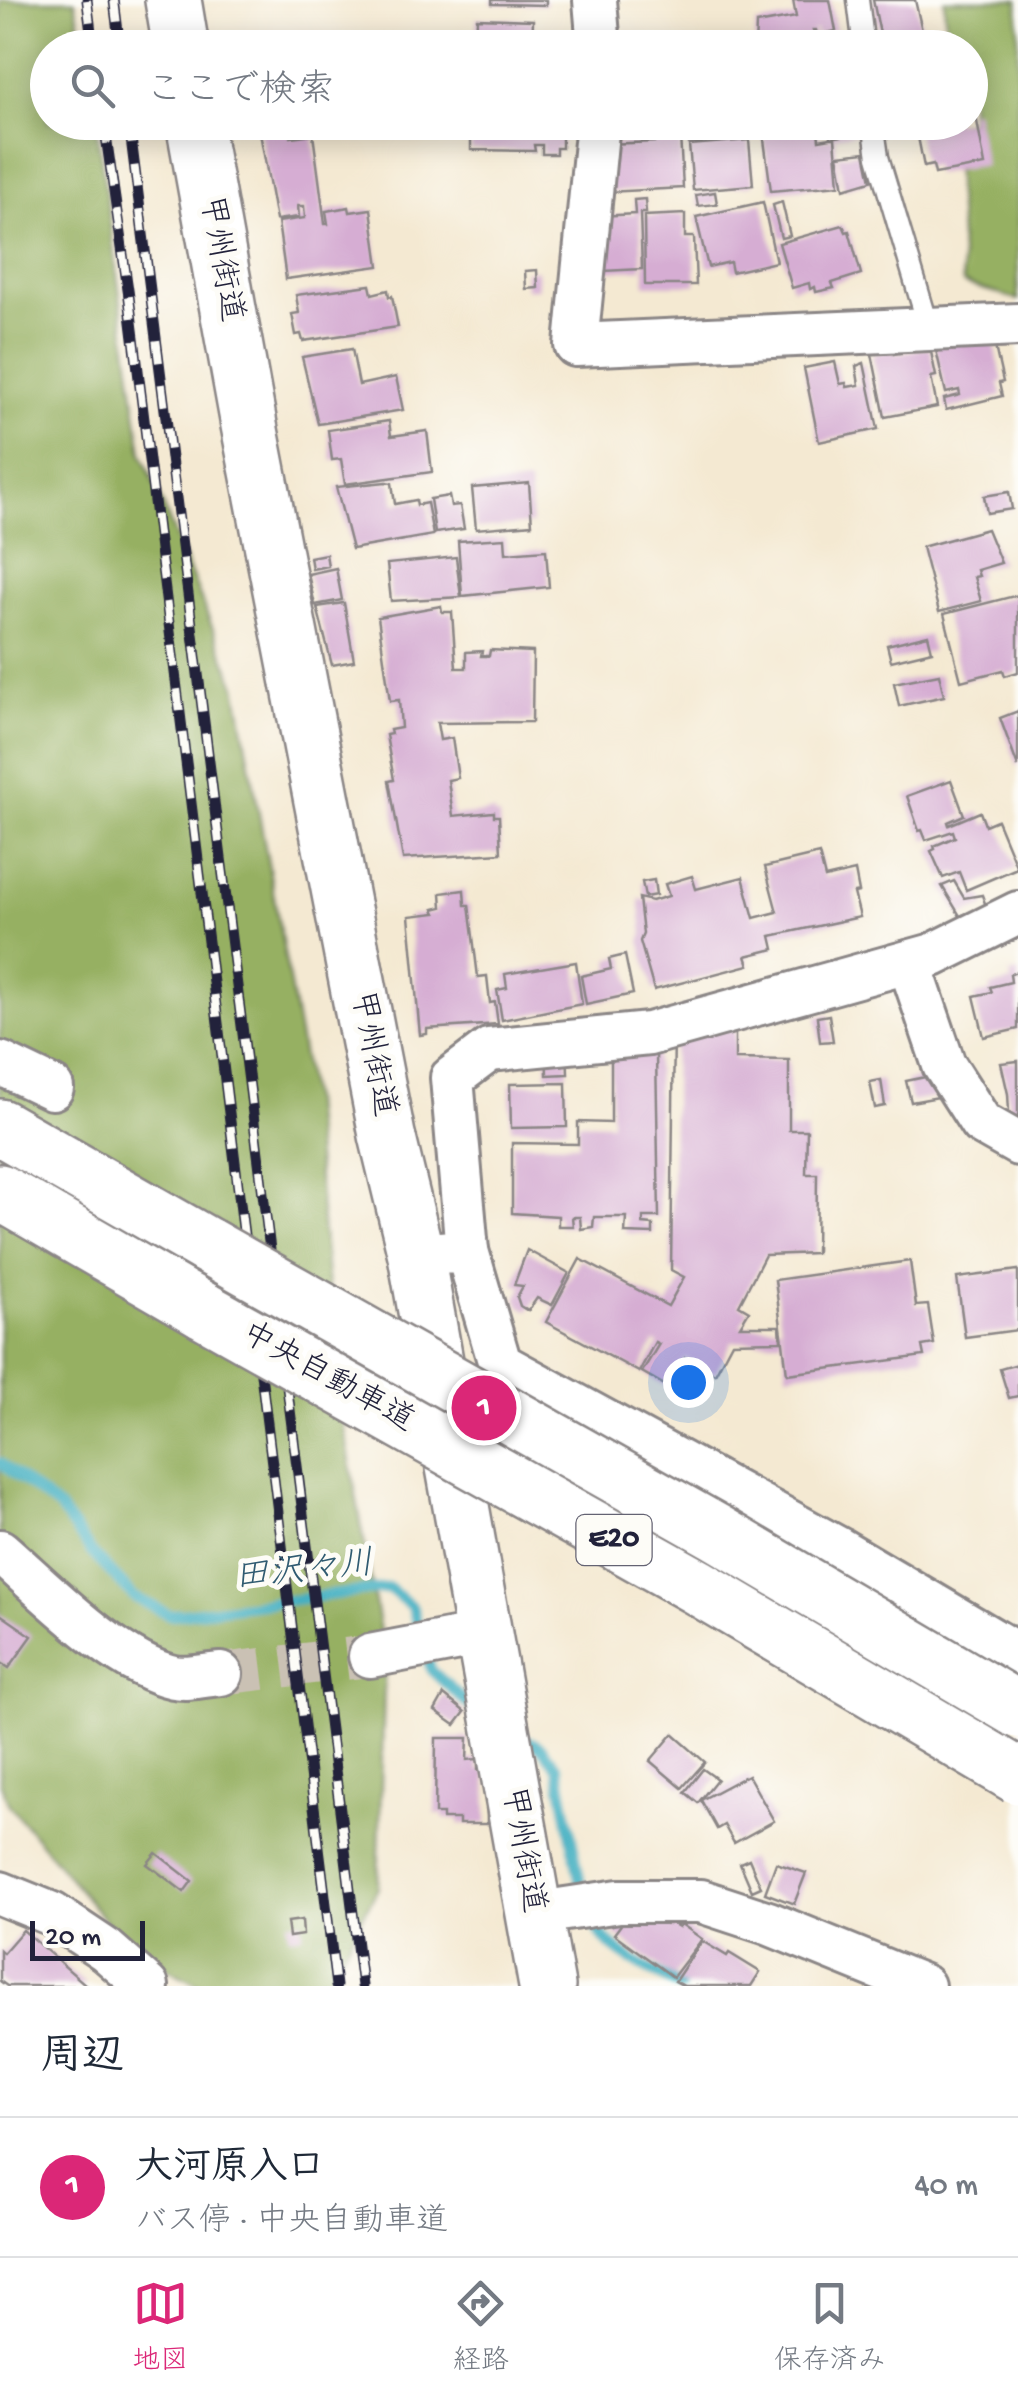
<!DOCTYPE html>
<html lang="ja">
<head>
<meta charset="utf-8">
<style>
	body { margin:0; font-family:"Gochi Hand","Klee One",sans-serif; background:#f6f6f7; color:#1f2937 }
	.scale { position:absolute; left:30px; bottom:25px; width:115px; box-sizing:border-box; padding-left:10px; border:5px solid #22223b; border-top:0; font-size:28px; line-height:35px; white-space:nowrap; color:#22223b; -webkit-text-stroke:8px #fdfcf7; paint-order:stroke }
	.you { position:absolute; left:688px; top:1382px; width:35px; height:35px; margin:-25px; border:8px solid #fff; border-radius:50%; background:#1a73e8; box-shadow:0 0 0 15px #1a73e833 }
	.badge { display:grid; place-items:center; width:65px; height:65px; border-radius:50%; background:#db2777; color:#fff; font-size:32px; font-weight:700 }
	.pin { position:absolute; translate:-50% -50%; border:5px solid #fff; box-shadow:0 2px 10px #0006 }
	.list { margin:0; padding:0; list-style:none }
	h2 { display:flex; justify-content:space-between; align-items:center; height:130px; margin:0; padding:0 40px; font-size:42px }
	h2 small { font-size:32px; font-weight:400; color:#747a83 }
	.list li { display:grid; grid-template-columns:65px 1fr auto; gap:30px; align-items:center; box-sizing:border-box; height:140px; padding:0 40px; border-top:2px solid #e0e1e3 }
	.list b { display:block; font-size:38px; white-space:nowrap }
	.list p { margin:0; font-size:32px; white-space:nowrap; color:#747a83 }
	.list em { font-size:32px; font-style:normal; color:#747a83 }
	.icon { flex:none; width:55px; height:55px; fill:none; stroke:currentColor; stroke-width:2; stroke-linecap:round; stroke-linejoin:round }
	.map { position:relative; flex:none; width:1018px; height:1986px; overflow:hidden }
	.search { position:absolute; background:#fff; box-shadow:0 5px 25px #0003; left:30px; right:30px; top:30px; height:110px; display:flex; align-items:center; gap:25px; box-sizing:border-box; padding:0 35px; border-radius:55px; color:#747a83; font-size:38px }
	.sheet { height:270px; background:#fff }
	nav { display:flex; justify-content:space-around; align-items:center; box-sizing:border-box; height:140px; border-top:2px solid #e0e1e3; background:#fff; font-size:28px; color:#747a83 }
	nav a { display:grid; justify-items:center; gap:5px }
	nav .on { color:#db2777 }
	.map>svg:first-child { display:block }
	.forest { fill:#96b062; stroke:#5c694e; stroke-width:2.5 }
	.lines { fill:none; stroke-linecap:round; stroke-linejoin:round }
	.stream { stroke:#44b0c2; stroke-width:11 }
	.building { fill:#d6add3 }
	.minor-tunnel { stroke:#cac1b4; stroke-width:42; stroke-dasharray:42 21; stroke-linecap:butt }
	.service-casing { stroke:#8b8686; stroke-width:25 }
	.minor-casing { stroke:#8b8686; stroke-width:48 }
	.secondary-casing { stroke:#8b8686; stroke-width:60 }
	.motorway-casing { stroke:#8b8686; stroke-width:60 }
	.service { stroke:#fff; stroke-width:20 }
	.minor { stroke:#fff; stroke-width:42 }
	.secondary { stroke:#fff; stroke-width:55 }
	.motorway { stroke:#fff; stroke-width:55 }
	.rail-casing { stroke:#22223b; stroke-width:11 }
	.rail { stroke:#fdfcf7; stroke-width:8; stroke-dasharray:22; stroke-linecap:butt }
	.motorway-bridge-casing { stroke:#8b8686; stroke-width:60; stroke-linecap:butt }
	.motorway-bridge { stroke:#fff; stroke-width:55 }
	.labels { text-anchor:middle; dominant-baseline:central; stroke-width:10; stroke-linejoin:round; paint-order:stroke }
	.shield { fill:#fdfcf7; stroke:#646373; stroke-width:2.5 }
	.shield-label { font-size:30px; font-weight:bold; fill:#22223b }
	.street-label { font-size:32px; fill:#22223b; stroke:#fdfcf7 }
	.water-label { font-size:35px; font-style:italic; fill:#305b71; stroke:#fdfcf7 }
</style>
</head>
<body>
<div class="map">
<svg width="1018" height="1986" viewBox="0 0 1018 1986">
	<rect width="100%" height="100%" fill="#fdfcf7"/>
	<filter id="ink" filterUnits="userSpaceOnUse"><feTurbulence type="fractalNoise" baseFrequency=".01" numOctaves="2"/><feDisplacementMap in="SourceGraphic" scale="20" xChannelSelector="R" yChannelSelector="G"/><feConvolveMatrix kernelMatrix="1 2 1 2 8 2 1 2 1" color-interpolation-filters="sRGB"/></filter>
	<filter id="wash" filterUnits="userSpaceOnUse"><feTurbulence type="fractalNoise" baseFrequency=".0048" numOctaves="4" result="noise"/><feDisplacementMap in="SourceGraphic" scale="40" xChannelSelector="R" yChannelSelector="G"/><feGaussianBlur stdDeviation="2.25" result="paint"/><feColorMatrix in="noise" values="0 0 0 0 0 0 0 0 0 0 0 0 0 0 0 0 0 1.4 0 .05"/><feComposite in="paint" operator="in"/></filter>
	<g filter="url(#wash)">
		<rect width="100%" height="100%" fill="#f4e9d2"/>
		<g class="forest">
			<polygon points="0,0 75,0 84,47 48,48 48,122 96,123 142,453 236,686 311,1101 337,1387 385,1659 378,1888 325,1986 200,1986 127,1947 9,1805 0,1782"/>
			<polygon points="944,0 1018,0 1018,300 963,283 952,123 970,122 970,48 947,47"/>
		</g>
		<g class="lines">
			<g class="stream">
				<polyline points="0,1463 60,1509 92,1553 134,1597 170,1615 389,1588 412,1607 431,1670 478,1713"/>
				<polyline points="520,1736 542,1748 558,1768 583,1897"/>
				<path d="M589 1914C603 1951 647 1968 680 1986"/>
			</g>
		</g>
		<g id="blocks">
			<g class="building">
				<polygon points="492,0 546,0 546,5 492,4"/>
				<polygon points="793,0 830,0 836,31 817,35 816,30 813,30 819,48 755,48 756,24 796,17"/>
				<polygon points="873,0 915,0 926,48 883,48"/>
				<polygon points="477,18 533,20 532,48 476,48"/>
				<polygon points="622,34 623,43 672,39 672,48 607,48 606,36"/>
				<polygon points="975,110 985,165 935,174 933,165 924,167 915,122 970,122 970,111"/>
				<polygon points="258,122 289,122 291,137 313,134 325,224 328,224 326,211 349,207 350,212 371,209 379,266 286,279 278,222 305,218 304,206 298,206 299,217 276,220"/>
				<polygon points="471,122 562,122 562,148 556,148 556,154 542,154 542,145 534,145 535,151 471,150"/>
				<polygon points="764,122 817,122 819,140 831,138 830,127 856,122 858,133 831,138 835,138 839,185 771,191 762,125"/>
				<polygon points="680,135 683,188 607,192 607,144 654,142 654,136"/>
				<polygon points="749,140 753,185 693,190 689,145"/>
				<polygon points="865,152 871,181 844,189 838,155"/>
				<polygon points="715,192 717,204 698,206 696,195"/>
				<polygon points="645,199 646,213 640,213 642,269 603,271 600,216 635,214 634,200"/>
				<polygon points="763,202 776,262 732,272 730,262 708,267 696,217"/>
				<polygon points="782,202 790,236 781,238 773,205"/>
				<polygon points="685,214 685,237 694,237 696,285 645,285 644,216"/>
				<polygon points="843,225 846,232 849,231 861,274 832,283 834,288 816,292 815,287 810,289 809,283 792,288 779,243"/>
				<polygon points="537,270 538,288 526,289 525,271"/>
				<polygon points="370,285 372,294 388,290 389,297 392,296 398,327 303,341 301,334 296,335 292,314 299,313 296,295"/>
				<polygon points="991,329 1003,382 999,383 1002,396 946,410 944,399 960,395 959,390 946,393 933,337"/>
				<polygon points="930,347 936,376 931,377 937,407 885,417 872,354 894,350 894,354"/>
				<polygon points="352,349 359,385 396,377 403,410 318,424 302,357"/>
				<polygon points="835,362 840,384 846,383 847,387 859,385 856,366 864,363 878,429 819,442 804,368"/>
				<polygon points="389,421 391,436 427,431 432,472 345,484 341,459 332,460 328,430"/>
				<polygon points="386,482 392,483 395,504 416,500 417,505 427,503 433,535 352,549 336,487"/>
				<polygon points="529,483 532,524 476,529 472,488"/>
				<polygon points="1009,492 1012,509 987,513 984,496"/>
				<polygon points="449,496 451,506 460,505 464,529 435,533 430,499"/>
				<polygon points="987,529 1001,563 977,570 979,576 974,577 981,601 939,612 922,547"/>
				<polygon points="505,538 506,553 546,550 549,587 462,596 458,541"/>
				<polygon points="326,554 328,566 312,569 310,557"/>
				<polygon points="456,557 461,597 391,601 387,564"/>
				<polygon points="336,568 342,600 315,605 308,574"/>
				<polygon points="1018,595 1018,672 1005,676 1003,670 961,681 944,614"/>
				<polygon points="344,603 354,661 332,665 317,607"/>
				<polygon points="441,606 442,612 452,612 456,668 466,668 466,652 482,651 481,656 489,656 490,650 533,652 532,722 437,723 440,740 452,738 458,778 448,780 453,816 494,812 494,816 499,816 501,853 403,859 389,781 394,780 386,735 391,734 390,730 401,728 399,700 390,701 378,617"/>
				<polygon points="928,635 932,651 891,661 887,645"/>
				<polygon points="939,674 944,696 899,706 894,683"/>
				<polygon points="1018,711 1018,767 1000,718"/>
				<polygon points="951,780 964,815 948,822 949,825 980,812 985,825 997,820 1017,868 966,890 959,872 943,878 931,851 935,849 934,846 955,837 953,831 926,840 922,830 919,831 907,796"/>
				<polygon points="819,854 825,878 855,871 859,892 854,893 860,917 771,936 774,949 746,956 749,965 654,990 640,941 643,934 639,898 652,901 669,896 665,884 692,876 696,889 743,877 754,918 777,912 765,867"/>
				<polygon points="654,880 656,895 645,897 642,882"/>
				<polygon points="954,881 964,898 982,895 986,906 960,916 942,886"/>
				<polygon points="464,890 465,905 469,905 478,977 487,976 490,1003 495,1002 498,1024 427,1029 427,1034 420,1035 409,916 436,913 434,909 442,907 441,893"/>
				<polygon points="625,955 633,994 586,1004 581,976 611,969 609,959"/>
				<polygon points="576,962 582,1004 502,1020 497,990 507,988 505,974"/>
				<polygon points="1018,972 1018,1029 984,1037 974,996 992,992 990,987 1011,982 1010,974"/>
				<polygon points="829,1015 833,1041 820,1042 817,1017"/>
				<polygon points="674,1029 735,1030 735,1059 789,1060 789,1130 807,1130 806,1174 817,1174 816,1253 765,1255 739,1305 749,1311 740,1326 780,1326 781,1341 732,1342 715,1374 685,1358 668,1387 642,1372 659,1344 655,1342 639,1372 546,1322 580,1259 668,1306 684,1277 671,1270"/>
				<polygon points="546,1044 567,1044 568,1074 547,1075"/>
				<polygon points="611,1054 656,1054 659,1217 643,1217 643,1224 653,1225 653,1234 625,1233 626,1217 594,1217 593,1227 581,1229 580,1217 572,1217 573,1226 558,1226 558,1216 512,1213 512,1143 578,1144 578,1122 611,1123"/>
				<polygon points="1018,1061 1018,1128 1010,1129 1008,1094 1001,1063"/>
				<polygon points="940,1074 944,1096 911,1102 906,1081"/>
				<polygon points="881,1080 885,1106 875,1108 870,1082"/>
				<polygon points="566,1083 567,1127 511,1128 510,1084"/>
				<polygon points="527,1250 569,1273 552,1305 537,1298 528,1311 520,1306 517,1297 523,1286 514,1285"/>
				<polygon points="910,1261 916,1306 928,1305 934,1344 922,1346 924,1356 787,1374 775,1280"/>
				<polygon points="1018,1270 1018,1330 965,1337 957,1278"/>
				<polygon points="1018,1364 1018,1396 1009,1398 1000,1369"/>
				<polygon points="0,1614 32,1636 9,1668 0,1662"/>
				<polygon points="444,1695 465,1712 455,1725 435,1711"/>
				<polygon points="673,1734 705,1762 682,1788 650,1761"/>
				<polygon points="436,1738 468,1738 467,1760 478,1759 478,1770 486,1770 487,1824 459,1824 459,1819 443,1819 443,1814 435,1814"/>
				<polygon points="703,1769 717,1779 698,1803 685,1792"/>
				<polygon points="748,1775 774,1821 734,1843 724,1825 717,1829 701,1800"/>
				<polygon points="156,1853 192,1881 184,1892 147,1864"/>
				<polygon points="749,1859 761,1887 752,1891 740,1863"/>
				<polygon points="776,1863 806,1873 794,1904 765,1893"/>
				<polygon points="302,1920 303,1935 289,1937 287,1922"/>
				<polygon points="623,1922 669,1924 670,1922 679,1927 681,1924 702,1939 673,1977 614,1934"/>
				<polygon points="23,1930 85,1984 84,1986 7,1986 0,1981 0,1950 3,1953"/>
				<polygon points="702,1941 727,1956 729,1953 760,1972 751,1986 684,1986 675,1981"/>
			</g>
		</g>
	</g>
	<g filter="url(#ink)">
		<use href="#blocks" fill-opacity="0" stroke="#8b8686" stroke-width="2.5"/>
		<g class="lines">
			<polyline class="minor-tunnel" points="221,1674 370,1656"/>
			<g class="service-casing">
				<g id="service">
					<polyline points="858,0 864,48"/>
					<polyline points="873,122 878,157 929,328"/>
				</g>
			</g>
			<g class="minor-casing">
				<g id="minor">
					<polyline points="595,0 599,48"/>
					<polyline points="598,122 576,345 1018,325"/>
					<polyline points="909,962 944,1065 981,1123 1018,1144"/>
					<polyline points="0,1063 52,1088"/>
					<polyline points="467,1251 452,1078 489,1050 649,1034 933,955 1018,913"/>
					<polyline points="440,1253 467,1251 500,1364 839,1549 1018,1655"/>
					<path d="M0 1551C45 1590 117 1665 174 1677 189 1680 206 1675 221 1674"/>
					<polyline points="370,1656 485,1634"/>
					<polyline points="0,1893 52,1914 106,1950 147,1986"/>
					<polyline points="532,1914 619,1901 701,1901 768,1923 923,1986"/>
				</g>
			</g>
			<g class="secondary-casing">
				<g id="secondary">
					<polyline points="173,0 181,48"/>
					<polyline points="194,122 249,425 387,1135 416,1255 547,1986"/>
				</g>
			</g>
			<g class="motorway-casing">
				<g id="motorway">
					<polyline points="0,1127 208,1246"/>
					<polyline points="0,1192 205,1311"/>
				</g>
			</g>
			<use href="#service" class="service"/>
			<use href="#minor" class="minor"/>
			<use href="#secondary" class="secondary"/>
			<use href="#motorway" class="motorway"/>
			<g class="rail-casing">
				<g id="rail">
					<polyline points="87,0 93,48"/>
					<polyline points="114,0 120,48"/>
					<polyline points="104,122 129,297 336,1986"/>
					<polyline points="129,122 362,1986"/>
				</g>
			</g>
			<use href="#rail" class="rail"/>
			<g class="motorway-bridge-casing">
				<g id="motorway-bridge">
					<polyline points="208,1246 716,1532 1018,1710"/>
					<polyline points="205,1311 696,1586 1018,1776"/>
				</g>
			</g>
			<use href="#motorway-bridge" class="motorway-bridge"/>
		</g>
	</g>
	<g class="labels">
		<rect class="shield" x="576.5" y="1515" width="75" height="50" rx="8"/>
		<g class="shield-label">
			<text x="614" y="1540">E20</text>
		</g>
		<g class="street-label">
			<text transform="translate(219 259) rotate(80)">甲州街道</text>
			<text transform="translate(371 1054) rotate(79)">甲州街道</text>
			<text transform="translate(327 1379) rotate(29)">中央自動車道</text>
			<text transform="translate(521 1850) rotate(80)">甲州街道</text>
		</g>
		<g class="water-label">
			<text transform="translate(304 1573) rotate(-6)">田沢々川</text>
		</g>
	</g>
</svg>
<div class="scale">20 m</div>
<div class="you"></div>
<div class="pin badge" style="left:484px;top:1408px">1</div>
<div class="search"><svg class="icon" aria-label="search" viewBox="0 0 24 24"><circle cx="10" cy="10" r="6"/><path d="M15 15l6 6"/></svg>ここで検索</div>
</div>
<section class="sheet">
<h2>周辺<small></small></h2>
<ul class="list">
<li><span class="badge">1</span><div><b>大河原入口</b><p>バス停 · 中央自動車道</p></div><em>40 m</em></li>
</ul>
</section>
<nav>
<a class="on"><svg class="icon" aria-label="map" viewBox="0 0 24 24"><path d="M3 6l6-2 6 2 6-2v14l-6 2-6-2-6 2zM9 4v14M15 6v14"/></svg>地図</a>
<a><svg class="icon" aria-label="directions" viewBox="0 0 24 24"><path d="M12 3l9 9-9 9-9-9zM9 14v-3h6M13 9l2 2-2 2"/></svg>経路</a>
<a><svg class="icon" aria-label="saved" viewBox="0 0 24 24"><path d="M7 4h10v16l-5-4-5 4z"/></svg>保存済み</a>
</nav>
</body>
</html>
